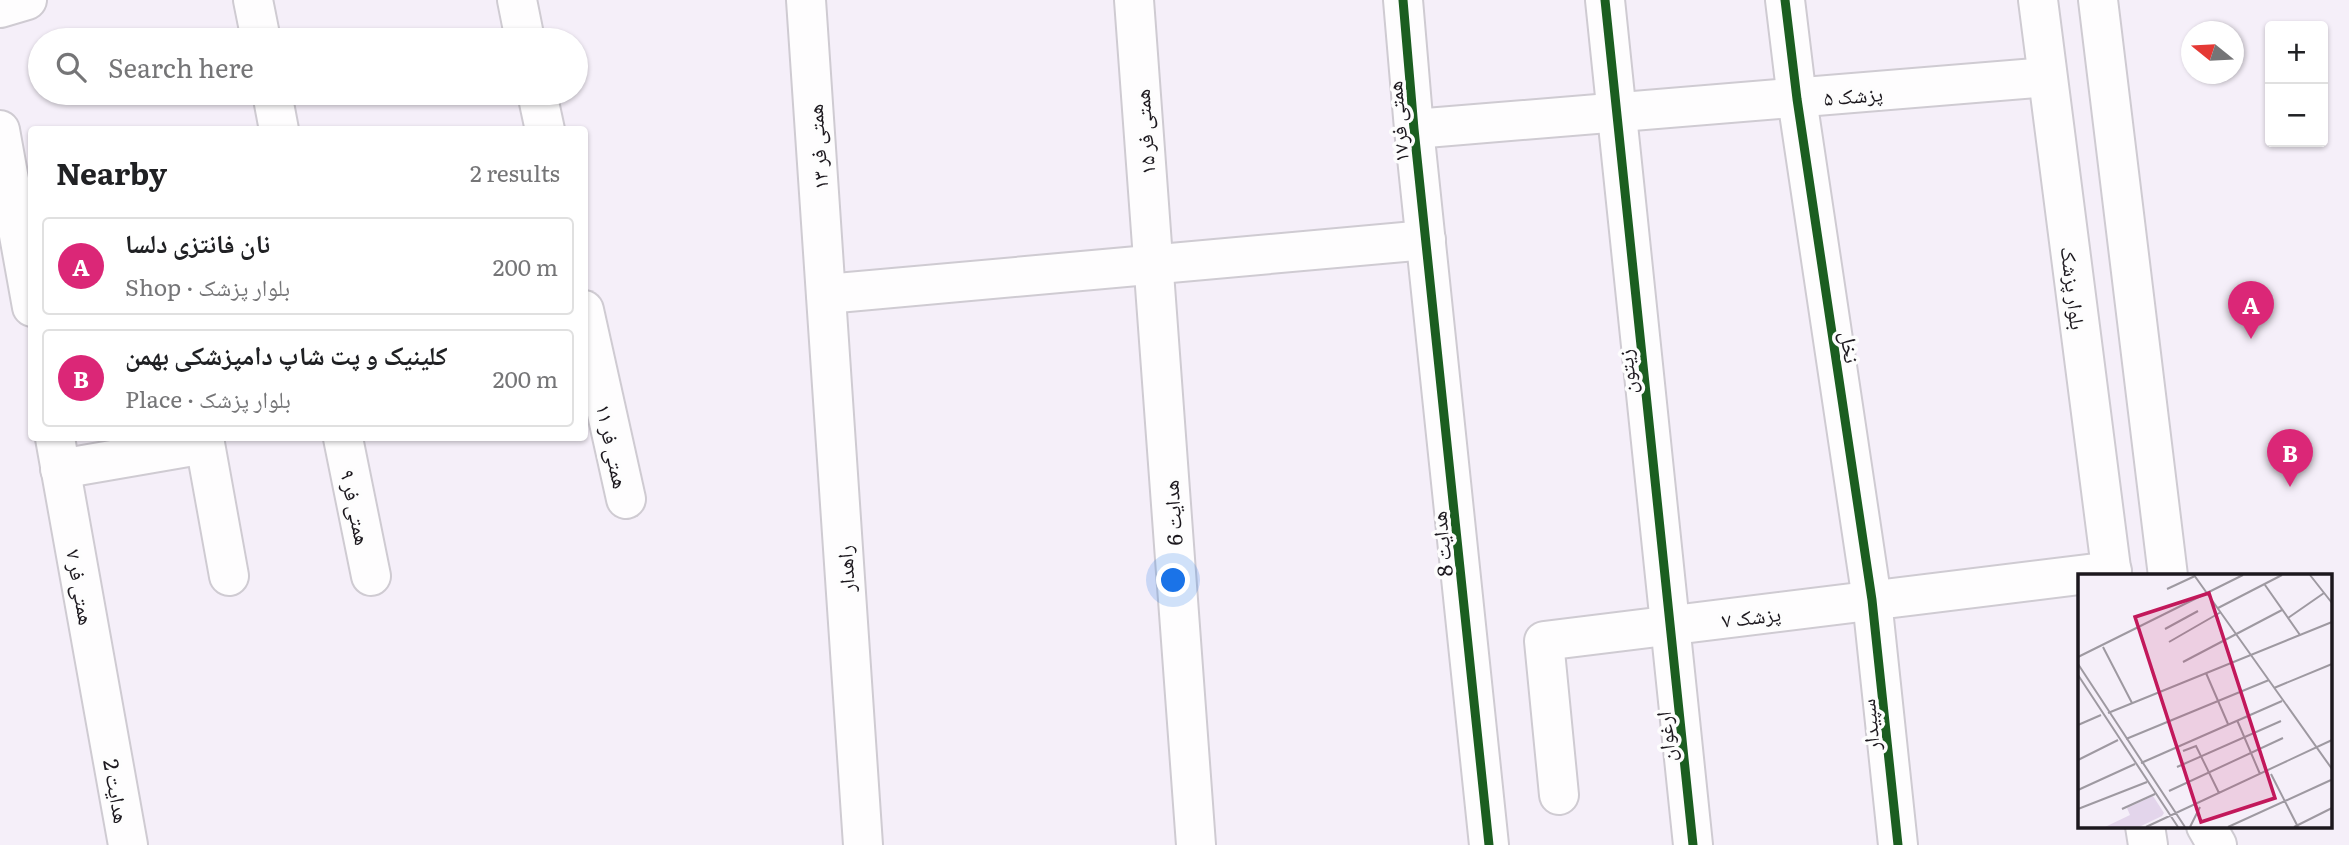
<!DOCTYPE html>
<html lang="en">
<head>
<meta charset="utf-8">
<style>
	body { margin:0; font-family:Literata,"Noto Naskh Arabic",serif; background:#f6f6f6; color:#202124 }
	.controls { position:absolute; right:21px; top:21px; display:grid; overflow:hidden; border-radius:7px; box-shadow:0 2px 5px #0004 }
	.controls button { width:63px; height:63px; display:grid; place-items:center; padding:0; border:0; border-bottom:2px solid #e0e0e0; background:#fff; color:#202124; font:35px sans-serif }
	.compass { position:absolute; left:2181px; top:21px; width:63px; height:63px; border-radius:50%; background:#fff; box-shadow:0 2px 5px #0004; rotate:288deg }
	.you { position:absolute; left:1174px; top:581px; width:24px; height:24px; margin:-18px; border:5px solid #fff; border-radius:50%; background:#1a73e8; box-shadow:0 0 0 10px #1a73e833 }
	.badge { display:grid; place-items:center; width:46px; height:46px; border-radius:50%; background:#db2777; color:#fff; font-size:23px; font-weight:700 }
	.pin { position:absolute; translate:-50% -58px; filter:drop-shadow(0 2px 4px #0008) }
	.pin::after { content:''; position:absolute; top:37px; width:24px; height:21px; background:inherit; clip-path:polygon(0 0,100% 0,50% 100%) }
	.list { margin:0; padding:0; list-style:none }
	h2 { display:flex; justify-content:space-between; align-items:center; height:91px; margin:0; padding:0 28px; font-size:30px }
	h2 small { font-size:23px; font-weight:400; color:#757577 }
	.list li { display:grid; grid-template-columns:46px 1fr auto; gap:21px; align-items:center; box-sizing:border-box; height:98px; margin:0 14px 14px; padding:0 14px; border:2px solid #e0e0e0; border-radius:7px }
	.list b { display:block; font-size:26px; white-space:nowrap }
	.list p { margin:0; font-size:23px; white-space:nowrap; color:#757577 }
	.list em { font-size:23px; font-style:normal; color:#757577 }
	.icon { flex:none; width:38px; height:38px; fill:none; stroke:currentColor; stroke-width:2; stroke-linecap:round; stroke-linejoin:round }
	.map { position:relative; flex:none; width:2349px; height:845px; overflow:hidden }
	.search { position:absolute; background:#fff; box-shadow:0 2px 5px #0004; left:28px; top:28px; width:560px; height:77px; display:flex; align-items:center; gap:18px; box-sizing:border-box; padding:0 24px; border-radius:38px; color:#757577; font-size:26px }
	.panel { position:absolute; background:#fff; box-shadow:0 2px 5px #0004; left:28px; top:126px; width:560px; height:315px; border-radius:7px }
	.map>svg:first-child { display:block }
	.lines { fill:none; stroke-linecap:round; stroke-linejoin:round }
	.minor-casing { stroke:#cfcbd2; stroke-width:42 }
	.secondary-casing { stroke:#cfcbd2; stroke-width:42 }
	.minor { stroke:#fefdfe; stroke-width:38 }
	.secondary { stroke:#fefdfe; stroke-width:38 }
	.cycleway-casing { stroke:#fdfdfd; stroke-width:13 }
	.cycleway { stroke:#1b5e20; stroke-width:9 }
	.labels { text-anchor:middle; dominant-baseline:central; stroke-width:7; stroke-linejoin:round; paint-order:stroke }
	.street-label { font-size:21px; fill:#1c181e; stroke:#fdfdfd }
	.inset-road { fill:none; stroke:#9e99a1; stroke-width:2 }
	.view { fill:#c2185b; fill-opacity:0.15; stroke:#c2185b; stroke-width:3.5 }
	.inset-edge { fill:none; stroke:#1c181e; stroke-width:3.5 }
</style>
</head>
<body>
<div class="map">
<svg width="2349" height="845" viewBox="0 0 2349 845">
	<rect width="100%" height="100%" fill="#f5eff9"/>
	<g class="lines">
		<g class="minor-casing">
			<g id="minor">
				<polyline points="253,0 261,40"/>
				<polyline points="517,0 525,40"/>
				<polyline points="806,0 863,845"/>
				<polyline points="1134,0 1196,845"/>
				<polyline points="1403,0 1414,129 1489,845"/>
				<polyline points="1605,0 1693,845"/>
				<polyline points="1785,0 1797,99 1872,600 1898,845"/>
				<polyline points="272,93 279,130"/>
				<polyline points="537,93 545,130"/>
				<polyline points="1414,129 2047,77"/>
				<polyline points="0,130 32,307"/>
				<polyline points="826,294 1426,240"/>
				<polyline points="584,310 626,499"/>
				<polyline points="55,438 128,845"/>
				<polyline points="204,438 229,576"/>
				<polyline points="343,438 371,576"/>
				<polyline points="60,469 205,444"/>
				<polyline points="1559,795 1544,641 2112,571"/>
			</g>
		</g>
		<g class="secondary-casing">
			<g id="secondary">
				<polyline points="2038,0 2112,576"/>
				<polyline points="2098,0 2168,576"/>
				<polyline points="0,8 27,0"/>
				<polyline points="2145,826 2148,845"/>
				<polyline points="2206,826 2217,845"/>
			</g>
		</g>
		<use href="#minor" class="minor"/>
		<use href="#secondary" class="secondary"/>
		<g class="cycleway-casing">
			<g id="cycleway">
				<polyline points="1403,0 1414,129 1489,845"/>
				<polyline points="1605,0 1693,845"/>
				<polyline points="1785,0 1797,99 1872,600 1898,845"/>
			</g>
		</g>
		<use href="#cycleway" class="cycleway"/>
	</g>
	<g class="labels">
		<g class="street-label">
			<text transform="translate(1853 94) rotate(-5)">پزشک ۵</text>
			<text transform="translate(1396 122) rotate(-95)">همتی فر۱۷</text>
			<text transform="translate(1143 132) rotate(-94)">همتی فر ۱۵</text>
			<text transform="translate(816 147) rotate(-94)">همتی فر ۱۳</text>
			<text transform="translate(2075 288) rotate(83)">بلوار پزشک</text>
			<text transform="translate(1852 347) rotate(82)">نخل</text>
			<text transform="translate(1625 372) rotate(-96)">زیتون</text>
			<text transform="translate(614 446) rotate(78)">همتی فر ۱۱</text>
			<text transform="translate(357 507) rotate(78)">همتی فر ۹</text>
			<text transform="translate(1171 513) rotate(-94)">هدایت 6</text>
			<text transform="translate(1440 544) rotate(-96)">هدایت 8</text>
			<text transform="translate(844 569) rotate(-94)">راهدار</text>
			<text transform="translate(82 587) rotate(80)">همتی فر ۷</text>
			<text transform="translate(1751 615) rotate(-7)">پزشک ۷</text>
			<text transform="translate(1868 725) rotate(-96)">سپیدار</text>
			<text transform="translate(1664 737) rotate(-96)">ارغوان</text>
			<text transform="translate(118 791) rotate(80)">هدایت 2</text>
		</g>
	</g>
	<g transform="translate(2078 574)">
		<rect width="254" height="254" fill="#f5eff9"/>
		<path d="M75 222 86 239 84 242 61 253H27L52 241 49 234Z" fill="#e3d5eb"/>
		<path class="inset-road" d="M116 1 254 195M232 1 254 29M187 11 222 61M89 15 117 2M140 34 204 1M210 44 246 19M87 55 120 37M91 68 143 38M25 73 54 129M0 83 165 1M105 88 204 36M0 90 107 253M128 99 150 150M0 101 100 253M196 114 254 90M30 139 254 48M159 146 182 200M0 151 23 141M48 165 191 106M105 177 118 172 141 219M0 186 40 166M63 189 204 127M99 193 203 147M193 200 220 253M0 216 57 190M91 217 205 164M0 235 69 208M44 235 77 220M68 253 254 166M112 253 122 233M150 253 253 206M216 253 254 234"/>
		<path class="view" d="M131 19 197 224 123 248 57 43Z"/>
		<rect width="254" height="254" class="inset-edge"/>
	</g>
</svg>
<div class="controls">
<button>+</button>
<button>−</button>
</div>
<svg class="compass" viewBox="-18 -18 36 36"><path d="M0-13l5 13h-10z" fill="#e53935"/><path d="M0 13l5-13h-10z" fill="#757577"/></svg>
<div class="you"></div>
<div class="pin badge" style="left:2251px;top:339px">A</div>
<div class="pin badge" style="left:2290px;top:487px">B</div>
<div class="search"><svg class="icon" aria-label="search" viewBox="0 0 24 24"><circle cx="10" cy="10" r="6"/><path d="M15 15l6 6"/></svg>Search here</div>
<section class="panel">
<h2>Nearby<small>2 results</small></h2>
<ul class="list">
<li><span class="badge">A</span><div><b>نان فانتزی دلسا</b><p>Shop · بلوار پزشک</p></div><em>200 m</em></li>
<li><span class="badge">B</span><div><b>کلینیک و پت شاپ دامپزشکی بهمن</b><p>Place · بلوار پزشک</p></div><em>200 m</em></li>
</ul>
</section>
</div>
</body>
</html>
